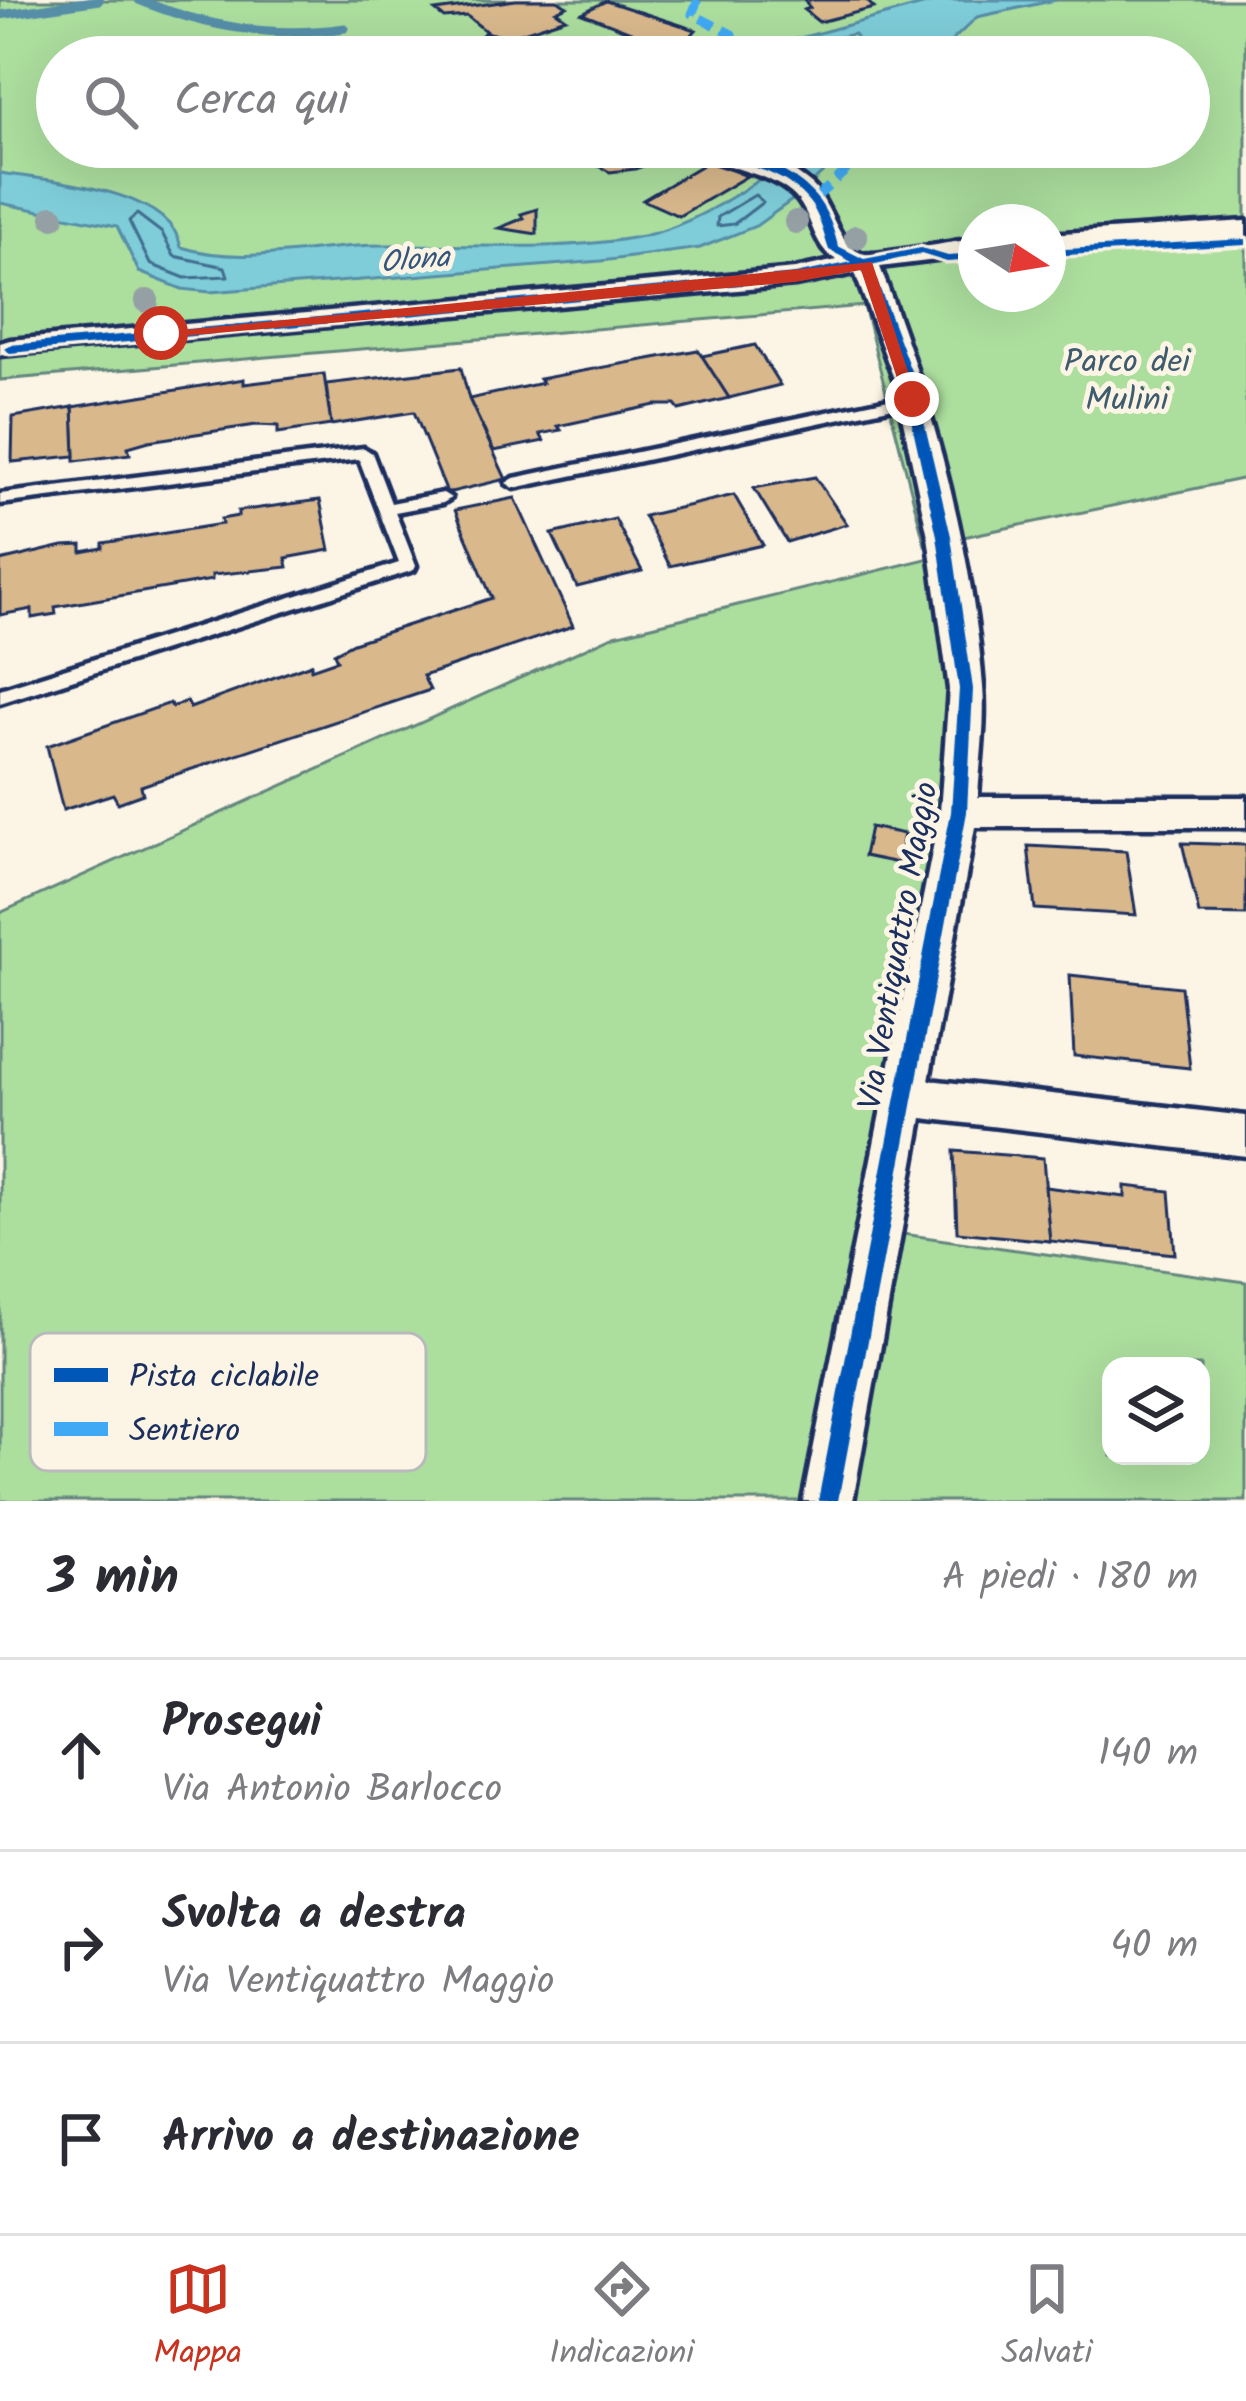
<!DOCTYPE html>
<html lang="it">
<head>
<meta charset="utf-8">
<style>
	body { margin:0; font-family:Kalam,sans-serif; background:#f2f2f3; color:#2b2b33 }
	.controls { position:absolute; right:36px; bottom:36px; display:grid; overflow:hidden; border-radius:24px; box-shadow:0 12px 48px #0002 }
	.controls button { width:108px; height:108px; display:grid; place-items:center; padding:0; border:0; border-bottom:3px solid #e1e1e2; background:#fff; color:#2b2b33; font:60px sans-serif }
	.compass { position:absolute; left:958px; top:204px; width:108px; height:108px; border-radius:50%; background:#fff; box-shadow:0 12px 48px #0002; rotate:102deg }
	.stop { position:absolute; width:36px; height:36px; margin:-27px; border:9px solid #c8321e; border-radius:50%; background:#fff }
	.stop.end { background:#c8321e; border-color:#fff; box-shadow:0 3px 12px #0008 }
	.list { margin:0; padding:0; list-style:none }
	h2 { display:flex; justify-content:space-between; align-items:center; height:156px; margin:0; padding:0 48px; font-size:51px }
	h2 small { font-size:39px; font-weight:400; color:#7c7c81 }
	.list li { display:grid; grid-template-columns:78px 1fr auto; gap:36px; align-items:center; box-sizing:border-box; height:192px; padding:0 48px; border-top:3px solid #e1e1e2 }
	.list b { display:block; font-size:45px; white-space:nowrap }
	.list p { margin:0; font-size:39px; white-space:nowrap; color:#7c7c81 }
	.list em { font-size:39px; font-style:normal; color:#7c7c81 }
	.icon { flex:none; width:66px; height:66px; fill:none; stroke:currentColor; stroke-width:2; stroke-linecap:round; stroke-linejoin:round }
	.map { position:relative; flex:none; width:1246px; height:1501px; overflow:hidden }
	.search { position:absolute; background:#fff; box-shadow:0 12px 48px #0002; left:36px; right:36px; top:36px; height:132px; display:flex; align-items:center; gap:30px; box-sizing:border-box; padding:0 42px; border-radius:66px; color:#7c7c81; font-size:45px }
	.sheet { height:732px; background:#fff }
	nav { display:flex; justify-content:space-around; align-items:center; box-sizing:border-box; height:168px; border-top:3px solid #e1e1e2; background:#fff; font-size:33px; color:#7c7c81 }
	nav a { display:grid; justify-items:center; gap:6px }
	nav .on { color:#c8321e }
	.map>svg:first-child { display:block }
	.green { fill:#acde9e; stroke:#64867e; stroke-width:3; fill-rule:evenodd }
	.water { fill:#7ecdd9; stroke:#568ea8; stroke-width:3 }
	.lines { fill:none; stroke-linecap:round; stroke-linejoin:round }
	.shore { stroke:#436e8f; stroke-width:3 }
	.stream { stroke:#568ea8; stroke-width:9 }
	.building { fill:#d9b88c; stroke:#1b2f5e; stroke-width:3 }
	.lane-casing { stroke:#1b2f5e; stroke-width:9 }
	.street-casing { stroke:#1b2f5e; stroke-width:9 }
	.lane { fill:#fcf5e5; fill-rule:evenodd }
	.street { fill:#fcf5e5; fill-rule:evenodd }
	.quiet { stroke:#3fa9f5; stroke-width:9; stroke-dasharray:16 9; stroke-linecap:butt }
	.cycleway-casing { stroke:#fcf5e5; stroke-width:7 }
	.cycleway { fill:#0057b8; fill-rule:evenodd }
	.tree { fill:#94a0a4 }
	.route { fill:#c8321e }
	.labels { text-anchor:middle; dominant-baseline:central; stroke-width:10; stroke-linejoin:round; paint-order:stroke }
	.far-water-label { font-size:30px; font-style:italic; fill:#34567d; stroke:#fcf5e5 }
	.park-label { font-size:33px; fill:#3f5b6e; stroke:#fcf5e5 }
	.street-label { font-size:33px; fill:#1b2f5e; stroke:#fcf5e5 }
	.key { fill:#fcf5e5; stroke:#b8babc; stroke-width:3 }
	.key-label { font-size:33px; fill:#1b2f5e }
</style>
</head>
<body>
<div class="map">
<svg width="1246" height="1501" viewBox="0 0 1246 1501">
	<rect width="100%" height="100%" fill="#fcf5e5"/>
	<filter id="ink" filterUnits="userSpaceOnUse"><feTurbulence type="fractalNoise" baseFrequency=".00833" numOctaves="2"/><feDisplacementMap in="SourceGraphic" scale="24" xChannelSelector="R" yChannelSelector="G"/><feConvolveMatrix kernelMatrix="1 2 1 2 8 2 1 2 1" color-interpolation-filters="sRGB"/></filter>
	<g filter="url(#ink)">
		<g class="green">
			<path d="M0 0H1246V478L925 545 864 306 0 380ZM57 57H1189V147H57ZM976 222H1048V294H976Z"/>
			<path d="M946 554 966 689 881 1231 1246 1282V1501H0V913L615 635ZM1111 1366H1201V1456H1111Z"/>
		</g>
		<g class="water">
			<polygon points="941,0 1056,0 977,17 935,57 867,57 854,34 770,52 759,49"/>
			<path d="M792 147H850L799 195 756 226 700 248 601 261 210 292 182 289 139 272 117 226 0 203V173C49 181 169 188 181 247 246 267 315 245 382 245 463 244 568 253 647 235 691 225 740 194 777 167L775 161Z"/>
		</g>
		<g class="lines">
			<g class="shore">
				<polygon points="755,195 763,202 734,224 717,226 718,217"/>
				<polygon points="137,214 162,233 174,256 225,267 228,276 185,278 150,264 129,221"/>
			</g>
			<g class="stream">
				<path d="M139 0C207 28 272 38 345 28"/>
				<polyline points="0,15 99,0"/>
			</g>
		</g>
		<g class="building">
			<polygon points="516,0 557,0 567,6 556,11 566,18 520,33 517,36 525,41 488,33 467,16 444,18 435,11"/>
			<polygon points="804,0 866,0 874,8 819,22 804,10 810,8"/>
			<polygon points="606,1 696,30 673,57 614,48 631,32 582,13"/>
			<polygon points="485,32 488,33 597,57 524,57 472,45"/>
			<polygon points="661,147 676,154 635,169 610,172 600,167 618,147"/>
			<polygon points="709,161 747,176 679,216 643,200"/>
			<polygon points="537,209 537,234 499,228 524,218 521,214"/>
			<polygon points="755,345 780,385 729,398 702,356"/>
			<polygon points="698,350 729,398 679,410 675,405 655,405 558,426 561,430 540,434 544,441 494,451 469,399 542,383 539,379"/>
			<polygon points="461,368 469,399 506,479 447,493 414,412 331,425 326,384"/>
			<polygon points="324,374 331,425 278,433 278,426 256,425 149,441 128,447 130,454 75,461 73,407 244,379 244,384"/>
			<polygon points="73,407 75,456 12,462 13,417"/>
			<polygon points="815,477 847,524 787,542 754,488"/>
			<polygon points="734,495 763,545 670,566 644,516"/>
			<polygon points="515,498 573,626 423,676 430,690 141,786 143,794 118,803 113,794 63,810 47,746 170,703 172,707 187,701 190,708 311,664 311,669 337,660 334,653 353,643 492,598 455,510"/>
			<polygon points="320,500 330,550 286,558 288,567 212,575 212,580 55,607 56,614 32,618 32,609 0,615 0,561 63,546 82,545 82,552 103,548 103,543 222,524 221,519 238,516 238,511"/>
			<polygon points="615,519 642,571 577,587 552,534"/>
			<polygon points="870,827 904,834 898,863 864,856"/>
			<polygon points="1182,843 1246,845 1246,915 1199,914"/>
			<polygon points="1028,846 1126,851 1136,915 1035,909"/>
			<polygon points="1070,975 1181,987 1190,1068 1074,1056"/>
			<polygon points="954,1151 1043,1158 1050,1241 957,1232"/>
			<polygon points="1125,1186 1170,1191 1175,1254 1050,1241 1045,1187 1125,1197"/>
		</g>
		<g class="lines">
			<g class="lane-casing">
				<g id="lane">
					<polygon points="912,394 917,396 917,402 514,488 506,483 514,478"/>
					<polygon points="364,448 372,453 391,503 443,493 451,498 443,503 395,512 416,566 414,570 0,703 0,689 399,563 359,459 0,504 0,494"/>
				</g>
			</g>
			<g class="street-casing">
				<g id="street">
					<path d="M689 147C732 147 777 154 811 184 832 202 838 250 865 254 878 256 954 241 976 239V255L880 267C931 401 972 543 983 687 986 723 980 761 978 797H1246V827H975L929 1080 1246 1116V1156L922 1118 853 1501H803L940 812 949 689 928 536 894 379 855 273 795 285 0 355V343L10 340 795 269 837 260C811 247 814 212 791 193 761 168 712 168 689 147Z"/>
					<polygon points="1246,221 1246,237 1048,250 1048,234"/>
				</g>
			</g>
			<use href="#lane" class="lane"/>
			<use href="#street" class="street"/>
			<g class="quiet">
				<polyline points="698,0 692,14 732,34 737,57"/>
				<polyline points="817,197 872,147"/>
			</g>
			<g class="cycleway-casing">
				<g id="cycleway">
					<path d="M696 147C738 147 793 167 819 201 829 215 834 230 838 246L864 259 921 248 948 256 976 254V260L947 262 921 254 871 265 914 379 951 536 973 689 967 812 838 1501H818L951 812 959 689 937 536 902 379 861 267 795 280 10 353 4 349 10 345 795 274 852 262 829 250C824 236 821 220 812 206 784 166 735 166 696 147Z"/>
					<polygon points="1246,239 1246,245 1048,256 1048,250"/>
				</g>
			</g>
			<use href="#cycleway" class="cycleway"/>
		</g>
		<g class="tree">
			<circle cx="53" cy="217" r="12"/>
			<circle cx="796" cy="222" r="12"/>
			<circle cx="856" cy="237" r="12"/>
			<circle cx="147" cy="301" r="12"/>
		</g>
	</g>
	<polygon class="route" points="872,262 918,402 904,399 861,270 795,282 161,338 153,333"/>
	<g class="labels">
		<g class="far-water-label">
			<text transform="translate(415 261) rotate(-5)">Olona</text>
		</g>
		<g class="park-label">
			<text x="1127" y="363">Parco dei<tspan x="1127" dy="38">Mulini</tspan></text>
		</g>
		<g class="street-label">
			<text transform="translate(900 946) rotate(-80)">Via Ventiquattro Maggio</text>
		</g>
	</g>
	<rect x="30" y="1333" width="396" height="138" rx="18" class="key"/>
	<rect x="54" y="1368" width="54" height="14" fill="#0057b8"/>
	<rect x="54" y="1422" width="54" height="14" fill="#3fa9f5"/>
	<g class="key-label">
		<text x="129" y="1387">Pista ciclabile</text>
		<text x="129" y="1441">Sentiero</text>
	</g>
</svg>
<div class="controls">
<button><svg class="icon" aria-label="layers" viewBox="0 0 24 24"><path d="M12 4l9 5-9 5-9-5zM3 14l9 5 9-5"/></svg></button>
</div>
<svg class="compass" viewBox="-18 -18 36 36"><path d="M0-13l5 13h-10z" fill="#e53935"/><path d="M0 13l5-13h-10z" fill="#7c7c81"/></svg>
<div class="stop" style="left:161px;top:333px"></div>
<div class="stop end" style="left:912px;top:399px"></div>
<div class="search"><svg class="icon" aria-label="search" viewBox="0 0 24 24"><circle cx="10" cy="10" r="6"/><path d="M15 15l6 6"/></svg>Cerca qui</div>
</div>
<section class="sheet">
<h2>3 min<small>A piedi · 180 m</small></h2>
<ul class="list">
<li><svg class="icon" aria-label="ahead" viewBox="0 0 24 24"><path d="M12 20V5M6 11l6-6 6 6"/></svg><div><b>Prosegui</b><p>Via Antonio Barlocco</p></div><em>140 m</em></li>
<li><svg class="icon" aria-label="right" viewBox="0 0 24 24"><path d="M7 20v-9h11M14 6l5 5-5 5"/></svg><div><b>Svolta a destra</b><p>Via Ventiquattro Maggio</p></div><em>40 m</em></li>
<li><svg class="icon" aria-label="arrive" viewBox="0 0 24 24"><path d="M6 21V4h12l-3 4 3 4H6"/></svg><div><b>Arrivo a destinazione</b></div></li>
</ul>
</section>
<nav>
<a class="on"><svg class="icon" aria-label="map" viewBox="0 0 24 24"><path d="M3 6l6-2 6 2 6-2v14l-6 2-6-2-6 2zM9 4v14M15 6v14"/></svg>Mappa</a>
<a><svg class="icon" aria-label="directions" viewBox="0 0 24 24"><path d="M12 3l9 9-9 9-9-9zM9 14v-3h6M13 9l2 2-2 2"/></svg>Indicazioni</a>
<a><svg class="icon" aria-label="saved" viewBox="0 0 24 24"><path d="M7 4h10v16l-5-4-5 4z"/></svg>Salvati</a>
</nav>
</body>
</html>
